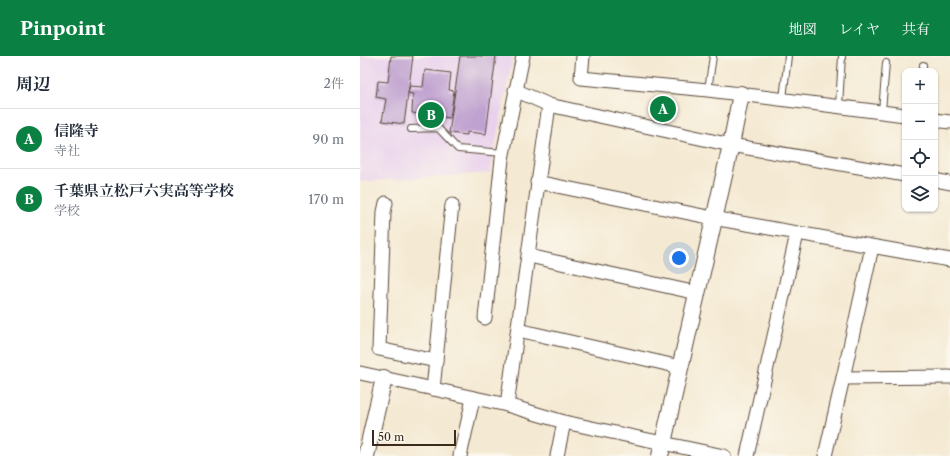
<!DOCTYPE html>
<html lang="ja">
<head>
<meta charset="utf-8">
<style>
	body { margin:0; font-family:"Libre Caslon Text","Noto Serif JP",serif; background:#f2f2f3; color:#1f2937 }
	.controls { position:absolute; right:12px; top:12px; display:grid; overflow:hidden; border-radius:8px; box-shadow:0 1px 3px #0004 }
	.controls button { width:36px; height:36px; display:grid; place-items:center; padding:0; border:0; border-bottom:1px solid #e0e1e3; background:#fff; color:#1f2937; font:20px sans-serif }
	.scale { position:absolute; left:12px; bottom:10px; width:84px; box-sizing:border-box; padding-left:4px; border:2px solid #3b2a1e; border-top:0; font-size:11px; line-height:14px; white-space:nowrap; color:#3b2a1e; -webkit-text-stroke:3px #fbf7ec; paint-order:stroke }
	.you { position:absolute; left:319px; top:202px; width:14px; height:14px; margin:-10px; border:3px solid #fff; border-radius:50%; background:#1a73e8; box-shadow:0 0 0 6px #1a73e833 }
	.badge { display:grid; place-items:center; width:26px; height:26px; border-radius:50%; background:#0b8043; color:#fff; font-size:13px; font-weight:700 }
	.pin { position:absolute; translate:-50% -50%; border:2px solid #fff; box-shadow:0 1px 4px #0006 }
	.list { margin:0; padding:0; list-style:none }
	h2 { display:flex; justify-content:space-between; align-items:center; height:52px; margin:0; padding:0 16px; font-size:17px }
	h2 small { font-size:13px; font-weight:400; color:#747a83 }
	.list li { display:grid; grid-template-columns:26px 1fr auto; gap:12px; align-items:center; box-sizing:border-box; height:60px; padding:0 16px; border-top:1px solid #e0e1e3 }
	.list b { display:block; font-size:15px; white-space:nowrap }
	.list p { margin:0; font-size:13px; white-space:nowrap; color:#747a83 }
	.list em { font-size:13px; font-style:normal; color:#747a83 }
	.icon { flex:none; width:22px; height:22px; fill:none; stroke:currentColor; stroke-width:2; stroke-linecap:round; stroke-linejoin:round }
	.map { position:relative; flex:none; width:590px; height:400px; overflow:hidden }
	header { display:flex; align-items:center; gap:24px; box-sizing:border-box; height:56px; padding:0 20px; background:#0b8043; color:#fff }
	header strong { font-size:19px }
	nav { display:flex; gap:22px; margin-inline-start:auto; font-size:14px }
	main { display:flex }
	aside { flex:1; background:#fff }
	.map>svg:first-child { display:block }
	.built { fill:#e9d1ed }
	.building { fill:#c0a2d0 }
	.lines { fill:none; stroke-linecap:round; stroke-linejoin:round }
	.service-casing { stroke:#574739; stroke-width:8 }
	.minor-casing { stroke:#574739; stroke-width:15 }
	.tertiary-casing { stroke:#574739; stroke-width:18 }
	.service { stroke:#fff; stroke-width:6 }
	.minor { stroke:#fff; stroke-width:13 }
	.tertiary { stroke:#fff; stroke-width:16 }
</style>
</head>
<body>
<header>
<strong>Pinpoint</strong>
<nav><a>地図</a><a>レイヤ</a><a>共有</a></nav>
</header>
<main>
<aside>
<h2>周辺<small>2件</small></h2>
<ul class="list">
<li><span class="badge">A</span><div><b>信隆寺</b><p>寺社</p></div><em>90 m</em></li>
<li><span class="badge">B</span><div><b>千葉県立松戸六実高等学校</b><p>学校</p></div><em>170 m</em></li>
</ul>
</aside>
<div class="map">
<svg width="590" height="400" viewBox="0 0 590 400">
	<rect width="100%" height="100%" fill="#fbf7ec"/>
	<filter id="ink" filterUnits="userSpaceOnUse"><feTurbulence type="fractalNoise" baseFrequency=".025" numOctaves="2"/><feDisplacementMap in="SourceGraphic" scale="8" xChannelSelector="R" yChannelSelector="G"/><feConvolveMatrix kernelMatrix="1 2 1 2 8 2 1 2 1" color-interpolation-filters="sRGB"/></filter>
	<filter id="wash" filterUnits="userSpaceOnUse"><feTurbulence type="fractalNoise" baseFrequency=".012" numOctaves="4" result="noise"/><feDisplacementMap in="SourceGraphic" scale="16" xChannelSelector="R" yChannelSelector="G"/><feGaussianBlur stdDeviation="0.9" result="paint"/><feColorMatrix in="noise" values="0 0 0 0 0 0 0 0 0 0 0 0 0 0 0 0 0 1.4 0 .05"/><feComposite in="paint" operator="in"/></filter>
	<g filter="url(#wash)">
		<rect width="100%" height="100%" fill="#f4e9d2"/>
		<polygon class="built" points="0,0 153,0 130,117 0,126"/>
		<g id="blocks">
			<g class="building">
				<polygon points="31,0 53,0 44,68 22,65 26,43 16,41 18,25 28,26"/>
				<polygon points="100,0 136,0 126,78 107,76 107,79 89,77"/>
				<polygon points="65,14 91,17 89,34 94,35 90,62 52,57 53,38 48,37 50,30 63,31"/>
			</g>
		</g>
	</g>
	<g filter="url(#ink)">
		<use href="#blocks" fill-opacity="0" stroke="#574739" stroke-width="1"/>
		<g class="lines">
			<g class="service-casing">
				<g id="service">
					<polyline points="563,15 563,9"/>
					<polyline points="348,34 353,0"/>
					<polyline points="423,43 428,0"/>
					<polyline points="479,49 482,0"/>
					<polyline points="522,55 526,7"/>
					<polyline points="51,73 78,72 98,93 143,97"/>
				</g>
			</g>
			<g class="minor-casing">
				<g id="minor">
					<polyline points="223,0 221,22 348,34 545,59"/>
					<polyline points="155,34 189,49 371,89 545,119"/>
					<polyline points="575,64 590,66"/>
					<polyline points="575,124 590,127"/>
					<polyline points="177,126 353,162 590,204"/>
					<polyline points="26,147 24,156 19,293 76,305"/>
					<polyline points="512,191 483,322 590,321"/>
					<polyline points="169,200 337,237"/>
					<polyline points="125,262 142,103 163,0"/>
					<polyline points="158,274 320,311"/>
					<polyline points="0,317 147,349 204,366 364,400"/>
					<polyline points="73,333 92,149"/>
					<polyline points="147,349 189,49"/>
					<polyline points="100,400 113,343"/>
					<polyline points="197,400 204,366"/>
					<polyline points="387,400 437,178"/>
					<polyline points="465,400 483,322"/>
				</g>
			</g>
			<g class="tertiary-casing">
				<g id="tertiary">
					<polyline points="6,400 24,322"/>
					<polyline points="300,400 371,89 381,38"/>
				</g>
			</g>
			<use href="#service" class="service"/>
			<use href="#minor" class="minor"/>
			<use href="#tertiary" class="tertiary"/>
		</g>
	</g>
</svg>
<div class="controls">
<button>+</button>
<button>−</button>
<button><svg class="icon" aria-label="locate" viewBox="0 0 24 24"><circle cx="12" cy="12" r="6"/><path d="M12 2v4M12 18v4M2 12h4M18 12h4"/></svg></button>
<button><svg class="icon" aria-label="layers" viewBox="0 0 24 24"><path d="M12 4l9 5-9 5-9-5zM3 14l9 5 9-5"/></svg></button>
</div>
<div class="scale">50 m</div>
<div class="you"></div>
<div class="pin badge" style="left:303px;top:53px">A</div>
<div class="pin badge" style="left:71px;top:59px">B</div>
</div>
</main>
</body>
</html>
